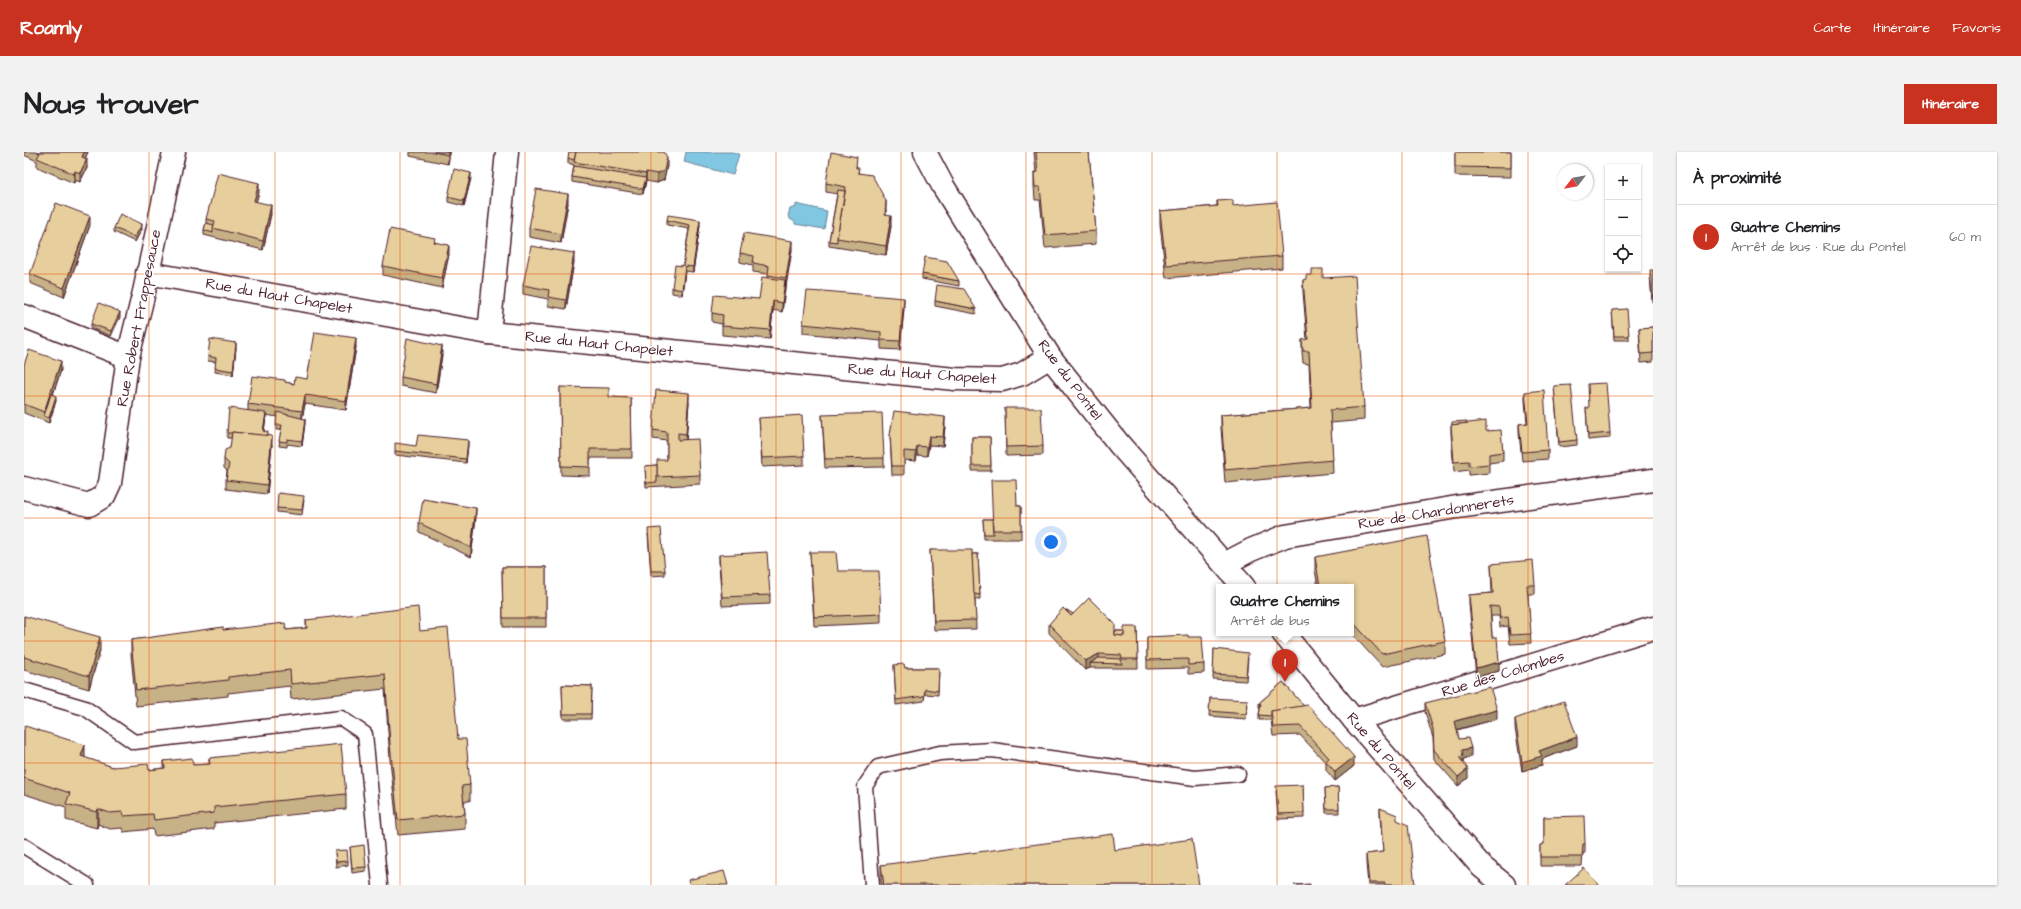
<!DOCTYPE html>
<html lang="fr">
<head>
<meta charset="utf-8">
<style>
	body { margin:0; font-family:"Architects Daughter",sans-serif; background:#f2f2f2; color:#202124 }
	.controls { position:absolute; right:12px; top:12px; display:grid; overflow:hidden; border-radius:0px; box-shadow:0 1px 3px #0004 }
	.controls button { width:36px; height:36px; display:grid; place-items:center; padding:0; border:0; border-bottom:1px solid #e0e0e0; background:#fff; color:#202124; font:20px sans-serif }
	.compass { position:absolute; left:1533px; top:12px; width:36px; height:36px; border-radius:50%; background:#fff; box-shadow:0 1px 3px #0004; rotate:239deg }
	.you { position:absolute; left:1027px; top:390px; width:14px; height:14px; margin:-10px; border:3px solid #fff; border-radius:50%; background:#1a73e8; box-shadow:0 0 0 6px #1a73e833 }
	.badge { display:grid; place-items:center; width:26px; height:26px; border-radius:50%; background:#c8321e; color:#fff; font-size:13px; font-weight:700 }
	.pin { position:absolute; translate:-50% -33px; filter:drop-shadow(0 1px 2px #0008) }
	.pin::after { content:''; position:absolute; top:21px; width:14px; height:12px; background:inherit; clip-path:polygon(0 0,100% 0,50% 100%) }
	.popup { position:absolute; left:1192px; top:432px; width:138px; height:52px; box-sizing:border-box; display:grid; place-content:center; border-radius:0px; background:#fff; filter:drop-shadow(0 1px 3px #0005); font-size:13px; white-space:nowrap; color:#757577 }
	.popup b { font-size:15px; color:#202124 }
	.popup::after { content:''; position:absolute; left:50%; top:100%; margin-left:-8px; border:8px solid transparent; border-top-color:#fff }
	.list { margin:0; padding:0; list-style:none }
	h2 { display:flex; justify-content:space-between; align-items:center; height:52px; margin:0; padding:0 16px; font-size:17px }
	h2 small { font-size:13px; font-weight:400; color:#757577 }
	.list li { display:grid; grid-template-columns:26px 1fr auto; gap:12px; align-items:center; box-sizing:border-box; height:64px; padding:0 16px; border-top:1px solid #e0e0e0 }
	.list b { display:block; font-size:15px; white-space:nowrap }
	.list p { margin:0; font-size:13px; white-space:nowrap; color:#757577 }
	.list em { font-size:13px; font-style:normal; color:#757577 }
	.icon { flex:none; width:22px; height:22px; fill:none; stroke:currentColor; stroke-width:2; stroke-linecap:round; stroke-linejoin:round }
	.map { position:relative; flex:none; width:1629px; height:733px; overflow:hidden; border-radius:0px }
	header { display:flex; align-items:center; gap:24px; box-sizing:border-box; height:56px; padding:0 20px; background:#c8321e; color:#fff }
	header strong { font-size:19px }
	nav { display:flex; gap:22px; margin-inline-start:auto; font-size:14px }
	.intro { display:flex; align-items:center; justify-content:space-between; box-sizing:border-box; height:96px; padding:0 24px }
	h1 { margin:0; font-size:28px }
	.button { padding:10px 18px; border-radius:0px; background:#c8321e; color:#fff; font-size:14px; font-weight:700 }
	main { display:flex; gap:24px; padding:0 24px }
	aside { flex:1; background:#fff; border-radius:0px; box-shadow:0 1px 3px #0004 }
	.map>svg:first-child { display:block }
	.water { fill:#81c7e2; stroke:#6b8499 }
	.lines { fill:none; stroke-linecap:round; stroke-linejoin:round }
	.service-casing { stroke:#4a1f2b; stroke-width:17 }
	.minor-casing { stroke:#4a1f2b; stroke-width:25 }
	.secondary-casing { stroke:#4a1f2b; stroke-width:25 }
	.service { stroke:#fff; stroke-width:14 }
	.minor { stroke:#fff; stroke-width:22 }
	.secondary { stroke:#fff; stroke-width:22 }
	.wall { fill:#c7b187; stroke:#4a1f2b }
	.shaded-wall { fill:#a2906e; stroke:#4a1f2b }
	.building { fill:#e7ce9d; stroke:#4a1f2b }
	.grid { fill:none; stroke:#e8590c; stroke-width:1; stroke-opacity:0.55 }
	.labels { text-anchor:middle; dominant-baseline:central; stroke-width:3; stroke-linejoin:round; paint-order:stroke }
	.street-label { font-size:15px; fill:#4a1f2b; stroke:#fff }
</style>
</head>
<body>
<header>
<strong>Roamly</strong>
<nav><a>Carte</a><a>Itinéraire</a><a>Favoris</a></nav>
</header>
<div class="intro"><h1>Nous trouver</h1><a class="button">Itinéraire</a></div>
<main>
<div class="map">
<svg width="1629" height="733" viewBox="0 0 1629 733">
	<rect width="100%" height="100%" fill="#fff"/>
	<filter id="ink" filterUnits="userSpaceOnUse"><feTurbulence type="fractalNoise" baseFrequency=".025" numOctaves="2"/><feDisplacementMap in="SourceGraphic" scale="8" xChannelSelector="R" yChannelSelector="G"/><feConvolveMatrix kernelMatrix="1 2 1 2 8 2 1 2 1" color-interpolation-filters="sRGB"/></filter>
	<g filter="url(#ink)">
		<g class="water">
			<polygon points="662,0 708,0 715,2 709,23 660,10"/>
			<polygon points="772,52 803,59 800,77 771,72 771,70 766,67 764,64 766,57 772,55"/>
		</g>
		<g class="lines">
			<g class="service-casing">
				<g id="service">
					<polyline points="0,538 61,556 110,590 317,566 341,582 356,733"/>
					<polyline points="0,694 63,733"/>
					<polyline points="848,733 841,634 854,615 916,601 968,598 1171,626 1214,622"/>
				</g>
			</g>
			<g class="minor-casing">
				<g id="minor">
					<polyline points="123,121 465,181 931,227 978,228 998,222 1026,205"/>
					<polyline points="0,164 104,205"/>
					<polyline points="465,181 483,0"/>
					<polyline points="0,336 65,353 80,344 86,331 104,205 120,140 150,0"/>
					<polyline points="1200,412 1227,398 1261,384 1433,355 1629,328"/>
					<polyline points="1330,568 1629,476"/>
				</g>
			</g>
			<g class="secondary-casing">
				<g id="secondary">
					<polyline points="901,0 919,34 1026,205 1095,292 1220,435"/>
					<polyline points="1259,481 1330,568 1413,663 1458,715 1480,733"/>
				</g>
			</g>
			<use href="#service" class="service"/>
			<use href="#minor" class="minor"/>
			<use href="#secondary" class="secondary"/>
		</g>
		<g class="wall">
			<polygon points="0,0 64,0 61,6 63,16 56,30 51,28 50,31 13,15 13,9 0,3"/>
			<polygon points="386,0 426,0 424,12 386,4"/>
			<polygon points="1010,0 1065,0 1072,79 1072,92 1021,96 1016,48 1011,48 1010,34 1010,21 1012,21"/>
			<polygon points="1431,0 1487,0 1487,25 1431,24"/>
			<polygon points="544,6 643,14 640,28 633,31 622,29 619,42 548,30 548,25 550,13 544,11"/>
			<polygon points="833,14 833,16 835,22 862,58 862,63 867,74 862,103 805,94 805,89 813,42 802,40 802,31"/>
			<polygon points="447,26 440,54 424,50 424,45"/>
			<polygon points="235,40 232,50 247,62 239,98 180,83 180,78 182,71 182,67"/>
			<polygon points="1193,49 1209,54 1258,104 1258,116 1142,126 1136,72 1136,59 1193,54"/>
			<polygon points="544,51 537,91 505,85 505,76"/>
			<polygon points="643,68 676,73 669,120 661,119 658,143 648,141 648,136 659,114 665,77 643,73"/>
			<polygon points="66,73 40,145 6,131 6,122"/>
			<polygon points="90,76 118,77 111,90 90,80"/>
			<polygon points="411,90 425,102 418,136 359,123 359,114"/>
			<polygon points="768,98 761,135 758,160 749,158 746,187 698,183 698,172 688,170 688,161 735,147 744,126 744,122 729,120 729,113 716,110 716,101"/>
			<polygon points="550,110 542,157 524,154 524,147 499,142 499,133"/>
			<polygon points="1629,118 1629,150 1628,150 1626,123"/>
			<polygon points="898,122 935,129 935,134 898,127"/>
			<polygon points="1299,126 1340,255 1340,268 1307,271 1309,321 1201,331 1197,276 1197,263 1287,256 1285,212 1279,211 1278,200 1278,188 1283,188 1279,140 1279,128"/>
			<polygon points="911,149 952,157 952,162 911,154"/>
			<polygon points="880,156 876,198 857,197 857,189 779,181 779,172"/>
			<polygon points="1588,158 1605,184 1605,188 1590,188"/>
			<polygon points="96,165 87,184 67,176 67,172"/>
			<polygon points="1629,175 1629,210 1617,211 1615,176"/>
			<polygon points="332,195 322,258 281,252 278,266 281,271 278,294 263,292 263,295 255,294 257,278 252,278 253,265 242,263 240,280 244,284 248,293 243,342 202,337 202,328 203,319 200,316 200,307 206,296 208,286 203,286 203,281 224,259 224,252 261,230 270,232 283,227"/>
			<polygon points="212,196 209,223 191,220 192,210 184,209 184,204"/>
			<polygon points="418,203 412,241 377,234 377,225"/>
			<polygon points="0,213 37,218 29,243 32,249 25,271 0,261"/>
			<polygon points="1530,234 1553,288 1553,293 1535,295"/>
			<polygon points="536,235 585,245 607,246 608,306 566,306 566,324 537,323"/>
			<polygon points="1501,240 1524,298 1524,307 1498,309 1495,281 1495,272 1503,271 1501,249"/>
			<polygon points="665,250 662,288 676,323 676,332 622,335 621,314 633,313 643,308 643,289 629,287 629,278"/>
			<polygon points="981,256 1019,294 1019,303 982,304"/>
			<polygon points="1562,256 1586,281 1586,286 1564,288"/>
			<polygon points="798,263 860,306 860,315 801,316"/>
			<polygon points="735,266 780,304 780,313 738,315"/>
			<polygon points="1443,271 1462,279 1479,300 1479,309 1465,311 1465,321 1445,323 1445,318 1430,320 1427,282 1427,273"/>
			<polygon points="921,274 919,294 905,293 903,304 893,303 892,309 880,308 880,323 868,323 866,283"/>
			<polygon points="948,285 966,285 967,319 948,319"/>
			<polygon points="444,293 442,311 371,303 371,299"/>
			<polygon points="280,348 278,363 253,360 253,356"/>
			<polygon points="993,354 997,354 997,387 960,387 959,367 968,367"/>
			<polygon points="452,365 447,405 395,380 395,371"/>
			<polygon points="624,382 641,419 641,423 627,424"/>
			<polygon points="906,398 948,402 954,402 956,447 951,447 952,477 910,478"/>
			<polygon points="786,400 814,419 857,462 857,471 790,474"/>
			<polygon points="695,403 746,443 746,452 698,454 695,412"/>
			<polygon points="1291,405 1421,489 1421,502 1358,515 1327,481 1327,435 1294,435 1291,418"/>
			<polygon points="1467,412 1511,433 1511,442 1504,442 1507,491 1486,492 1484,474 1476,475 1475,464 1467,464 1468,485 1475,519 1452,525 1445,452 1445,443 1468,441"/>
			<polygon points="478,415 522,415 522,475 479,475"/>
			<polygon points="1042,458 1049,462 1091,479 1100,479 1113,475 1114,516 1066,516 1061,518 1025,481 1025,472"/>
			<polygon points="0,464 76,498 65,537 0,518"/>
			<polygon points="282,468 396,479 434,587 446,633 446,649 440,649 441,662 441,677 374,683 366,608 361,537 267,547 266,534 204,541 204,544 112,554 107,503 107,488 199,478 262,478 282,476"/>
			<polygon points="1123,485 1164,485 1180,512 1180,521 1164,522 1164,516 1123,517"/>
			<polygon points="1190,497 1224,506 1222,529 1189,527"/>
			<polygon points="870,513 881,516 915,516 914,543 901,542 900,549 872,553"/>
			<polygon points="1259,530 1330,614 1311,629 1302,618 1302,611 1276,583 1249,584 1247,568 1235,568 1235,563 1236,556 1235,556 1235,551"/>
			<polygon points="538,533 568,534 567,567 539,567"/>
			<polygon points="1186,546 1224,553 1222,567 1185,564"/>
			<polygon points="1401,551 1473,567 1433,578 1435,587 1447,605 1439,607 1439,612 1444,626 1434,634 1410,607 1409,586 1401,560"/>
			<polygon points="1491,567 1553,594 1518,607 1518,613 1498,619 1491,576"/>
			<polygon points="0,578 61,606 89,615 125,618 140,616 140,609 169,613 185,612 185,606 322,642 322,657 190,671 190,677 130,684 129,677 99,680 98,676 86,677 74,672 73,676 42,668 42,655 0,642"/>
			<polygon points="1279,633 1280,666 1254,667 1252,639"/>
			<polygon points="1314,635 1315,661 1302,661 1301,636"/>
			<polygon points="1356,656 1373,668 1391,733 1344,733 1342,711 1342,702 1359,700 1356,665"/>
			<polygon points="1520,665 1561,692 1561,701 1559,701 1558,714 1516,714 1516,693 1520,692"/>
			<polygon points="326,695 342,715 342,719 328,721"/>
			<polygon points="1091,698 1175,733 858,733 857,729 857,713"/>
			<polygon points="311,699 324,709 324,713 312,715"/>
		</g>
		<g class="shaded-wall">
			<polygon points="60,0 64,0 58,14 58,5"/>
			<polygon points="424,0 426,0 424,12"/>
			<polygon points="643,5 643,14 640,28 633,31 633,22"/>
			<polygon points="63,7 63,16 56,30 56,21"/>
			<polygon points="51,19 51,28 50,31 50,22"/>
			<polygon points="622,20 622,29 619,42 619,37 622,26"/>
			<polygon points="447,21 447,26 440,54 440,49"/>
			<polygon points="235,31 235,40 230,58 230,49"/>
			<polygon points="544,42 544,51 537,91 537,82"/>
			<polygon points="862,49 862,58 861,72 861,63"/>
			<polygon points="247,53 247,62 239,98 239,89"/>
			<polygon points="66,64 66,73 40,145 40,136"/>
			<polygon points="867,64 867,74 862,103 862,94"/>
			<polygon points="676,68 676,73 669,120 669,115"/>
			<polygon points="118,72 118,77 111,90 111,85"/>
			<polygon points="768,89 768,98 762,135 762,126"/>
			<polygon points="425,93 425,102 418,136 418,126"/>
			<polygon points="550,101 550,110 542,157 542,148"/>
			<polygon points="661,114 661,119 658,143 658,138"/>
			<polygon points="761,128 761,137 758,160 758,151"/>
			<polygon points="880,146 880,156 876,198 876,189"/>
			<polygon points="749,149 749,158 746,187 746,178"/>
			<polygon points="96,160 96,165 87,184 87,179"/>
			<polygon points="332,186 332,195 322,258 322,249"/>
			<polygon points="212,191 212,196 209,223 209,219"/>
			<polygon points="418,194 418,203 412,241 412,232"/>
			<polygon points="37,209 37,218 21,264 20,264 20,260"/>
			<polygon points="665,241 665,250 662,291 662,282"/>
			<polygon points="281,243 281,252 278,268 278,259"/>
			<polygon points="32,244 32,249 25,271 25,266"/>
			<polygon points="242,261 242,266 239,284 239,279"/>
			<polygon points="921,265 921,274 919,294 919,285"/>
			<polygon points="281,267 281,271 278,294 278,289"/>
			<polygon points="248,284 248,293 243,342 243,333"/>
			<polygon points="905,284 905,293 903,304 903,295"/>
			<polygon points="444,288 444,293 442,311 442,307"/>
			<polygon points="893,294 893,303 892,309 892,300"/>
			<polygon points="452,356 452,365 447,405 447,396"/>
			<polygon points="76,485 76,498 65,537 65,524"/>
			<polygon points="1075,502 1075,511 1066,511 1066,516 1061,518 1061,509"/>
			<polygon points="1475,510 1475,519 1452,525 1452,516"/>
			<polygon points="1473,558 1473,567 1431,578 1431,569"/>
			<polygon points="1553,585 1553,594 1518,607 1518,613 1498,619 1498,610 1515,599"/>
			<polygon points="61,593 61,608 57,604"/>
			<polygon points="1447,596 1447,605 1439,607 1439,613 1435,605 1438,598"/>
			<polygon points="1330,605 1330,614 1311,629 1311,620"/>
			<polygon points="1444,617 1444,626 1434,634 1434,625"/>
			<polygon points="74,657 74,672 73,676 73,660"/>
		</g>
		<g class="building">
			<polygon points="13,0 60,0 58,5 63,7 56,21 51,19 50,22 13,6 16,1"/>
			<polygon points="410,0 424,0 424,3"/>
			<polygon points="545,0 552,0 550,8 544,6"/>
			<polygon points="552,0 640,0 643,5 640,19 633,22 622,20 622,22 550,10"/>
			<polygon points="807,0 833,5 832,16 835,16 834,21 848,23 862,49 861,63 867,64 862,94 813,86 822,35 802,31"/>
			<polygon points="1012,0 1065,0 1072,79 1021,83 1016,35 1011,35 1010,21 1014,20"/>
			<polygon points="1431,0 1487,0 1487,16 1431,15"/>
			<polygon points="550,14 622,26 619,37 548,25"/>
			<polygon points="430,17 447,21 440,49 424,45"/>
			<polygon points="194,21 235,31 230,49 247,53 239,89 189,76 191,69 182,67"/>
			<polygon points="512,37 544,42 537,82 505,76"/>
			<polygon points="814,38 821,39 813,86 813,90 805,89"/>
			<polygon points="1209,48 1209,54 1253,50 1258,104 1142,113 1136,59 1194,54 1193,49"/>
			<polygon points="32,51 66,64 40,136 6,122"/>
			<polygon points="96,62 118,72 111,85 90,76"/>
			<polygon points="644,63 676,68 669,115 661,114 658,138 648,136 651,113 659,114 666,73 643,68"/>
			<polygon points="182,71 190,73 189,76 189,81 180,78"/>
			<polygon points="366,77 411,86 410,90 425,93 418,126 359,114"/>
			<polygon points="720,81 768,89 762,126 744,123 745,114 729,111 730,104 716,101"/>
			<polygon points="507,94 550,101 542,148 524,145 525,138 499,133"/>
			<polygon points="901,105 923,109 935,129 898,122"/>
			<polygon points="1288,117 1299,117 1299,126 1331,124 1340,255 1306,258 1309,308 1201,318 1197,263 1288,256 1285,199 1279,199 1278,188 1284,187 1279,128 1282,127 1282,123 1288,123"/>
			<polygon points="1626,118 1629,118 1629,145 1628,145"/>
			<polygon points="738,125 761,128 758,151 749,149 746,178 698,174 699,163 688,161 690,143 735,147"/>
			<polygon points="913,133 940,137 952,157 911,149"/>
			<polygon points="783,139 798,140 799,139 880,146 876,189 857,188 857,180 779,172"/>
			<polygon points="75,151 96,160 87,179 67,172"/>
			<polygon points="1603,157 1605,184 1590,184 1588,158"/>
			<polygon points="1629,175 1629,201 1617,202 1615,176"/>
			<polygon points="291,180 332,186 322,249 281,243 278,259 224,252 228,224 261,228 261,230 270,232 271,225 283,227"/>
			<polygon points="383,186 418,194 412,232 377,225"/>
			<polygon points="186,187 212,191 209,219 191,216 192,206 184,204"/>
			<polygon points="5,198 37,209 20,260 0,252 0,213"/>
			<polygon points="1582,231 1586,281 1564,283 1562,256 1565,256 1564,232"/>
			<polygon points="1547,233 1553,288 1535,290 1530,234"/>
			<polygon points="536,235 585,236 585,245 607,246 608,297 566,297 566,315 537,314"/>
			<polygon points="632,238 665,241 662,282 654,281 654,288 674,287 676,323 633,325 633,308 643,308 643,280 629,278"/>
			<polygon points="1520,238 1524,298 1498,300 1495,272 1504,271 1501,240"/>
			<polygon points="27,242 32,244 25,266 20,264"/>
			<polygon points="205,256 242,261 239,279 244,280 244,284 208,280 208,281 203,281"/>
			<polygon points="981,256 1017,256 1019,294 982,295"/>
			<polygon points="870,259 921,265 919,285 905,284 903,295 893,294 892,300 880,299 880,314 868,314 866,283"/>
			<polygon points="253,260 281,267 278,289 263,287 263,290 255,289 258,273 252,273"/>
			<polygon points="858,261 860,306 801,307 798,263"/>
			<polygon points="778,263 780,304 738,306 735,266"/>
			<polygon points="1443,269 1443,271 1428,273 1428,270"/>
			<polygon points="1462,269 1462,279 1477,278 1479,300 1465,302 1465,312 1445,314 1445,309 1430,310 1427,273"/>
			<polygon points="208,280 248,284 243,333 202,328 205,312 200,307 201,298 206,296"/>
			<polygon points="394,283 444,288 442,307 371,299 371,291 392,294"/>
			<polygon points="948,285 966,285 967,314 948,314"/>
			<polygon points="633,313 633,330 622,331 621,314"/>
			<polygon points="967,328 992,328 993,354 997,354 997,378 969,378"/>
			<polygon points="254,341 280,344 278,358 253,356"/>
			<polygon points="399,347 452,356 447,396 395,371"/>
			<polygon points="959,367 968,367 969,382 960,382"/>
			<polygon points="637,376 641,419 627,419 624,377"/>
			<polygon points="1403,384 1421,489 1358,502 1327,468 1327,435 1296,435 1291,405"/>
			<polygon points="906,398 948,398 952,468 910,469"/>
			<polygon points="743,400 746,443 698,445 695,403"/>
			<polygon points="786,400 812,400 814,419 855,419 857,462 790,465"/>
			<polygon points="948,402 954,402 956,443 950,442"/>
			<polygon points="1509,408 1511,433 1503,433 1507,482 1486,483 1484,465 1476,466 1475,455 1466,454 1468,485 1473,485 1475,510 1452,516 1445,443 1469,441 1467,412"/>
			<polygon points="478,415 522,415 522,466 479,466"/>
			<polygon points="1065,446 1091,472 1091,483 1100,484 1100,475 1113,475 1114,507 1098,507 1097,503 1075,502 1061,509 1025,472 1039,456 1047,464"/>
			<polygon points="394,455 396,479 424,476 434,587 442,587 446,633 438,634 441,662 374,668 366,592 361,522 267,532 266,518 204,525 204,528 112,538 107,488 199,475 199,478 261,471 262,478 283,476 282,468"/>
			<polygon points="1042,458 1043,458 1049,462 1047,464"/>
			<polygon points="0,464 76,485 65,524 0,505"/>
			<polygon points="1091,479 1100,479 1100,484 1091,483"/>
			<polygon points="1164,483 1164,485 1178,485 1180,512 1164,513 1164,507 1123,508 1123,485"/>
			<polygon points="1190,497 1224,501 1222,524 1189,522"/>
			<polygon points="1075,506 1097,507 1098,512 1066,511"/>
			<polygon points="880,512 881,516 915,516 914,539 901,537 900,544 872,548 870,513"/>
			<polygon points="1259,530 1280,554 1247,559 1247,564 1235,563 1237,552 1235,551"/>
			<polygon points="538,533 568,534 567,562 539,562"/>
			<polygon points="1466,535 1473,558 1431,569 1435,587 1444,586 1447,596 1438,598 1439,604 1435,605 1444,617 1434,625 1410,598 1409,577 1401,551"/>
			<polygon points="1186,546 1224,548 1222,562 1185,559"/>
			<polygon points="1540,549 1553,585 1515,599 1518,604 1498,610 1491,567"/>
			<polygon points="1284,553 1330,605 1311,620 1302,609 1305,606 1276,574 1249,575 1247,559"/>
			<polygon points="1,574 61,593 57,604 89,615 124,612 125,618 141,616 140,609 168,606 169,613 186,612 185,606 317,592 322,642 190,655 190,661 130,668 129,662 99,664 98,660 86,661 74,657 73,660 42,652 46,641 0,626 0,578"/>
			<polygon points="1279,633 1280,661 1254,662 1252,634"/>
			<polygon points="1314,635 1315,657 1302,657 1301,636"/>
			<polygon points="1356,656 1373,663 1373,668 1384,673 1391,733 1361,733 1361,731 1345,731 1342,702 1359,700"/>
			<polygon points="1560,664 1561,692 1559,692 1558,705 1516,705 1516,693 1520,692 1520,665"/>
			<polygon points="1089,682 1091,698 1168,687 1175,733 860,733 857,713"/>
			<polygon points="340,693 342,715 328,716 326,695"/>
			<polygon points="323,698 324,709 312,710 311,699"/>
			<polygon points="1560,716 1575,733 1541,733"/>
			<polygon points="700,719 704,733 666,733 664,728"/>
			<polygon points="1286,732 1286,733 1270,733"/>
		</g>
	</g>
	<path class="grid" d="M125 0V733M251 0V733M376 0V733M501 0V733M627 0V733M752 0V733M877 0V733M1002 0V733M1128 0V733M1253 0V733M1378 0V733M1504 0V733M0 122H1629M0 244H1629M0 366H1629M0 489H1629M0 611H1629"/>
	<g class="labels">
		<g class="street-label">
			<text transform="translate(255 144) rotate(10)">Rue du Haut Chapelet</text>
			<text transform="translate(115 166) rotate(-79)">Rue Robert Frappesauce</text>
			<text transform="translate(575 192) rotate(6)">Rue du Haut Chapelet</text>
			<text transform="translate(898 222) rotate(4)">Rue du Haut Chapelet</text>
			<text transform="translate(1046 228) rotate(53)">Rue du Pontel</text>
			<text transform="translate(1412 360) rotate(-9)">Rue de Chardonnerets</text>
			<text transform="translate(1479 522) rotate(-17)">Rue des Colombes</text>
			<text transform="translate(1357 599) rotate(49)">Rue du Pontel</text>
		</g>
	</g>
</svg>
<div class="controls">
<button>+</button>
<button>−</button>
<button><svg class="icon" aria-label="locate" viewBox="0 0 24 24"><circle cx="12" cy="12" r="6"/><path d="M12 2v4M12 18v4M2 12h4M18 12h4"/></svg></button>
</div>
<svg class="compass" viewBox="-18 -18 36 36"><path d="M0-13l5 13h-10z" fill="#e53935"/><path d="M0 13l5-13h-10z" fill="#757577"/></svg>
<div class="you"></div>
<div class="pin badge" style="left:1261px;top:530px">1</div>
<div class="popup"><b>Quatre Chemins</b>Arrêt de bus</div>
</div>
<aside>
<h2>À proximité<small></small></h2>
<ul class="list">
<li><span class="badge">1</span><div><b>Quatre Chemins</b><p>Arrêt de bus · Rue du Pontel</p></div><em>60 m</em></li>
</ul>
</aside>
</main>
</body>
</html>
